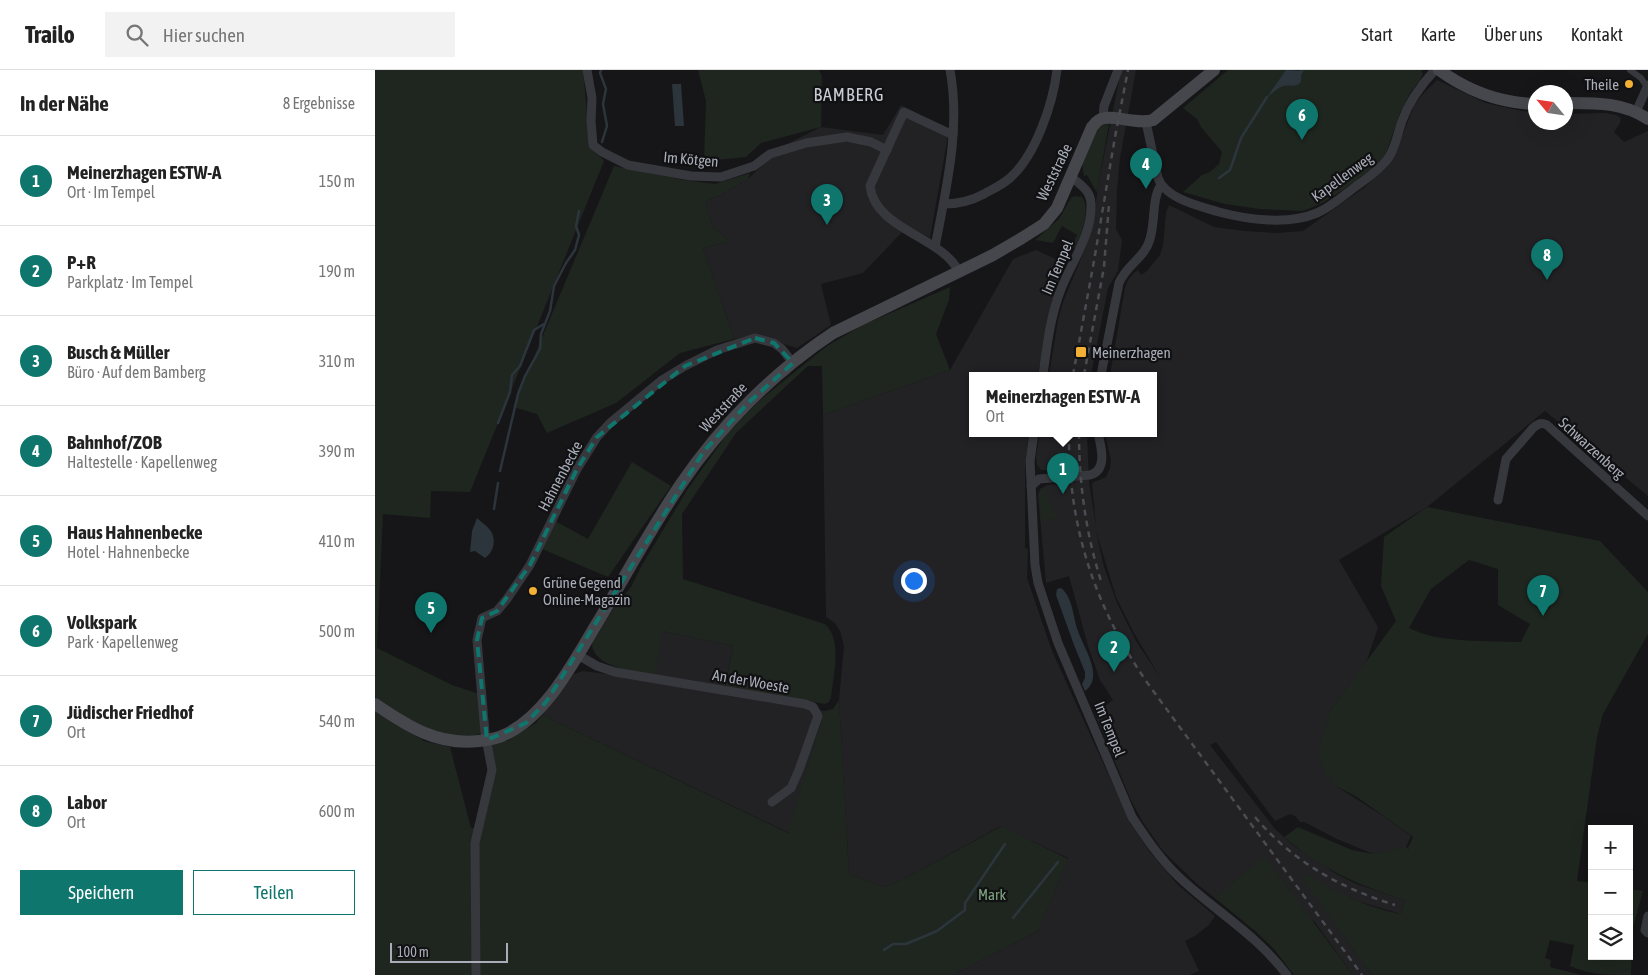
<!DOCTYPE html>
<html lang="de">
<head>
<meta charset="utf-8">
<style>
	body { margin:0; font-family:"Asap Condensed",sans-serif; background:#f2f2f2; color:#222 }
	.controls { position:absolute; right:15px; bottom:15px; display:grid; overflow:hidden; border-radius:0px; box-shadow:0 5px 20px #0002 }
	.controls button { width:45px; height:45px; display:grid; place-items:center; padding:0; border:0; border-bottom:1px solid #e0e0e0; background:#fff; color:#222; font:25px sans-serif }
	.compass { position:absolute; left:1153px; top:15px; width:45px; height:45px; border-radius:50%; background:#fff; box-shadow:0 5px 20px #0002; rotate:299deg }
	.scale { position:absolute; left:15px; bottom:12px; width:118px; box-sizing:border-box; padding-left:5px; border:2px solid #a8adb8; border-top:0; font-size:14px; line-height:18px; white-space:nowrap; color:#a8adb8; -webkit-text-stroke:4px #111113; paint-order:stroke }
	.you { position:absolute; left:538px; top:510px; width:18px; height:18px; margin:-12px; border:4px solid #fff; border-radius:50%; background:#1a73e8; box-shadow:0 0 0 8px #1a73e833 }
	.badge { display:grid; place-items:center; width:32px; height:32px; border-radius:50%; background:#0f766e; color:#fff; font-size:16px; font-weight:700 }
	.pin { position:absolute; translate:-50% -41px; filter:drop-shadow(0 1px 2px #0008) }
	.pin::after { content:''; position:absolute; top:26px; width:18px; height:15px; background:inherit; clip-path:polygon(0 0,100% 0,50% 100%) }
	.popup { position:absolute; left:594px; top:302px; width:188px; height:65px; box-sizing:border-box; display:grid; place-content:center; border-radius:0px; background:#fff; filter:drop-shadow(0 1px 4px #0005); font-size:16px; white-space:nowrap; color:#767676 }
	.popup b { font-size:19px; color:#222 }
	.popup::after { content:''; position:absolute; left:50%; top:100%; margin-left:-10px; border:10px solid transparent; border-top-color:#fff }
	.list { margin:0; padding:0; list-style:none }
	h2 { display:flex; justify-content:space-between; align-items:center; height:65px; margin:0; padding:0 20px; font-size:21px }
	h2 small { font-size:16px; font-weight:400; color:#767676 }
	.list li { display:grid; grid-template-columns:32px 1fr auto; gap:15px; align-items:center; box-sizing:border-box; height:90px; padding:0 20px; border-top:1px solid #e0e0e0 }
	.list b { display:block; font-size:19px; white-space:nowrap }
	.list p { margin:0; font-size:16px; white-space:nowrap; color:#767676 }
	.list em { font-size:16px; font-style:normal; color:#767676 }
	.actions { display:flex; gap:10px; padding:15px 20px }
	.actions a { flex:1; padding:11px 0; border:1px solid #0f766e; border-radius:0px; text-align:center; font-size:18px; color:#0f766e }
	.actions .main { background:#0f766e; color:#fff }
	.icon { flex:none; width:28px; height:28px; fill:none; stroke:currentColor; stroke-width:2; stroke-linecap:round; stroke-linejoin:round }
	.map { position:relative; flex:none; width:1273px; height:905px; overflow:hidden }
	header { display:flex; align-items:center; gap:30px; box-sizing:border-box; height:70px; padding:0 25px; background:#fff; border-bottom:1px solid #e0e0e0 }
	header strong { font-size:24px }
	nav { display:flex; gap:28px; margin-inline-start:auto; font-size:18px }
	.search { width:350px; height:45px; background:#f2f2f2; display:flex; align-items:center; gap:12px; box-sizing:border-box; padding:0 18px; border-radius:0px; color:#767676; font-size:19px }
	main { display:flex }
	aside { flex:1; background:#fff }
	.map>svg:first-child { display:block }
	.built { fill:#222225; fill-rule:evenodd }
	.green { fill:#1e261f; fill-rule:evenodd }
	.water { fill:#2c353c }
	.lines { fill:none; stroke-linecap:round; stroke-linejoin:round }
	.stream { stroke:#2c353c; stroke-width:2.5 }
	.pedestrian { stroke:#37383d; stroke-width:6 }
	.minor { stroke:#37383d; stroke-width:9 }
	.secondary { stroke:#45474d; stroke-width:12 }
	.rail { stroke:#4a4c52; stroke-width:2.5; stroke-dasharray:6 5; stroke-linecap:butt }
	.marked { fill:none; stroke:#0f766e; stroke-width:4; stroke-dasharray:10 6; stroke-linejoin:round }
	.poi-dot { fill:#f2b134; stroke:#111113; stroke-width:2 }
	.labels { text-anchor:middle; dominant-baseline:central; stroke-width:4.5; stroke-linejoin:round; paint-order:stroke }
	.poi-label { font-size:15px; fill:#a8adb8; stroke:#111113; text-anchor:start }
	.street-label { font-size:15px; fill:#a8adb8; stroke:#111113 }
	.park-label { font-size:15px; fill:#7fa381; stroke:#111113 }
	.quarter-label { font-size:18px; letter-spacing:1px; fill:#c9ccd4; stroke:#111113 }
</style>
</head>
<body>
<header>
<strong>Trailo</strong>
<div class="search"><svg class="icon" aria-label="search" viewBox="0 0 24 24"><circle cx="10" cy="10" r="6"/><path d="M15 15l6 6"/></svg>Hier suchen</div>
<nav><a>Start</a><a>Karte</a><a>Über uns</a><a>Kontakt</a></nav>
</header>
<main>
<aside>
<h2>In der Nähe<small>8 Ergebnisse</small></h2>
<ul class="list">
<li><span class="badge">1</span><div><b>Meinerzhagen ESTW-A</b><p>Ort · Im Tempel</p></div><em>150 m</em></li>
<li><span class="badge">2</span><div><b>P+R</b><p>Parkplatz · Im Tempel</p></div><em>190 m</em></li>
<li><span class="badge">3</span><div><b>Busch &amp; Müller</b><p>Büro · Auf dem Bamberg</p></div><em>310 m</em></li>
<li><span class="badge">4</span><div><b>Bahnhof/ZOB</b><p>Haltestelle · Kapellenweg</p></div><em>390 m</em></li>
<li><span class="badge">5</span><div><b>Haus Hahnenbecke</b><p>Hotel · Hahnenbecke</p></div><em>410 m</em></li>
<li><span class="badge">6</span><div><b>Volkspark</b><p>Park · Kapellenweg</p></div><em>500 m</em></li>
<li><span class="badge">7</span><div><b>Jüdischer Friedhof</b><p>Ort</p></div><em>540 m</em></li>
<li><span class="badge">8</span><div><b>Labor</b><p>Ort</p></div><em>600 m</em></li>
</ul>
<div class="actions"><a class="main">Speichern</a><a>Teilen</a></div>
</aside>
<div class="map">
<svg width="1273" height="905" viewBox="0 0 1273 905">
	<rect width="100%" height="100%" fill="#161618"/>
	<g class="built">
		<polygon points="746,0 761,0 745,88 742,120 741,159 747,170 743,201 733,218 716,305 674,305 683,250 688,232 712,174 719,148 723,116"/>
		<path d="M1062 10 1111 33 1137 39 1160 43V52H1190L1191 44 1230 43 1241 45 1246 48 1245 53 1239 62 1249 72 1273 61V426L1170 341 1052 437 964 490 1003 557 991 593 955 641 961 716 1011 748 1036 766 1031 777 998 784 962 769 929 752H925L920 746 915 744 900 751 841 672 835 675 900 759 919 776 963 805 984 815 1029 830 1026 844 982 831 927 807 997 905H978L939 851 850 836 822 814 788 781 767 751 755 728 720 644 738 630 725 610 713 576 694 506 671 513 663 425 665 419 672 415 688 413 686 401 666 400 662 395 661 386 665 363H712L714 412 721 456 717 413 731 407 735 398 736 391 730 363H778V305H735L750 218 753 210 759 203 763 200 766 205 772 201 785 185 788 176 791 143 794 135 839 157 869 161 901 163 928 161 990 117 1018 89 1039 36 1047 25ZM721 461 741 527 759 563 785 607 761 571 742 533 729 497Z"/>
		<polygon points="526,35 574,60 555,168 533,156 488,203 446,214 456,255 422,278 378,265 359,269 328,178 355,171 337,156 330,131 346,125 373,109 406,77 446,57 508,65"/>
		<polygon points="661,180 689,193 675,240 663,305 598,305 598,363 654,363 650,393 650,478 653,479 652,508 677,581 756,754 775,782 803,815 840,846 834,855 820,866 810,871 824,901 815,905 578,905 663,861 693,788 626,756 531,808 510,817 474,804 464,630 469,576 465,561 460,553 451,547 448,345 575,300 638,189"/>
		<polygon points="287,561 358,576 348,625 449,641 414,763 167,645 199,604 208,601 239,605"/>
	</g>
	<g class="green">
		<polygon points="0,0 208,0 215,77 229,91 95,422 56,421 55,448 8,444 2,578 77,615 104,624 107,663 94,667 81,668 42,655 0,627"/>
		<polygon points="323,0 444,0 447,6 446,57 386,73 371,87 329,91 331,31"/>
		<polygon points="853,0 1046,0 1048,4 1045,10 1035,23 1025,43 1010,86 995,100 968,120 947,133 928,141 885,139 850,134 808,122 827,105 835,102 844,94 847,82 826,57 822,49 808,38"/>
		<polygon points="734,54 723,116 722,123 712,105 709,106 707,92 723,58 727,55"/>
		<polygon points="239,96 309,110 340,114 375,103 373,109 346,125 330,131 337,156 355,171 328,178 359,269 305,283 241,333 172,363 162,344 138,337"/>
		<path d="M699 126 705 127 706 126C717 137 706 165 701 178L696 177 702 165 687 156 678 173 660 170 684 149 696 128Z"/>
		<path d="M575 217 574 230 561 264 575 300 448 345 447 296H433L361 363 307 444 308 509 450 554C468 570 458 607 456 628L454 632 450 634 350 617 358 576 287 561 280 606C264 603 217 597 217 574L240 536 256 517 267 495 312 420 353 363 384 331 452 276 488 255Z"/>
		<polygon points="257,392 296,416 233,507 167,479 180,451 213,469"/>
		<polygon points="670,417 673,430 684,448 668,451 666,448 664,424"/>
		<path d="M1052 437 1225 471 1273 522V564L1228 644 1222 667 1202 811 1217 813V886H1254V819L1268 821 1257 861 1256 905C1234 905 1215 905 1195 896L1199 875 1175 870 1170 888 1176 890 1175 897 1206 905H997L926 807 930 804C960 821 991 838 1026 844L1029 830C983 815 946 799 909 767L923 757 977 780 998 784 1028 777H1031L1034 780 1033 778 1038 767 982 727 961 716 951 704 944 688 946 672 955 641 1021 551 1006 516 1009 467ZM1094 490 1123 499V535L1155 554 1146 572C1114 571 1062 573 1034 558L1056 519Z"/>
		<polygon points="464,630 474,804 510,817 531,808 627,756 693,789 663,861 578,905 105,905 103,774 118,700 115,672 132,671 161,653 167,645 413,763 449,641 458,639"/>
		<polygon points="0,641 49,671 75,677 96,758 102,758 98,905 0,905"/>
		<polygon points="889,786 978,905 919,905 899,879 880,861 840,828"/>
	</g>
	<g class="water">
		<path d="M911 0 923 1 929 0 926 5V12C919 19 914 13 906 17 901 19 897 24 892 27Z"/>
		<polygon points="297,14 306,14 309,56 300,56"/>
		<path d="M102 448C106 452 114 457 117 463 121 472 118 483 110 488L100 481 95 482 97 461Z"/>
		<path d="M686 518C698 527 698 548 703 561 708 577 730 607 710 621L707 614 710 608V602L699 575 681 525 682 519Z"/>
	</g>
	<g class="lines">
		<g class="stream">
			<polyline points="226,0 225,3 231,19 228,34 232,56 227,72"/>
			<polyline points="844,108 855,100 866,68 892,27"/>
			<polyline points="123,353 135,322 137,305 145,296 159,260 169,254"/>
			<polyline points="125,401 143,324 150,306 165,279 166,264 175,241 179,216 191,193 200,180 204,165 201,156 204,141"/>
			<polyline points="119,439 123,413"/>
			<polyline points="638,848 683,792"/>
			<polyline points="509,880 518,874 531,874 562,861 590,840 590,833 630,774"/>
		</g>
		<polyline class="pedestrian" points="1255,0 1266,8 1272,17"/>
		<g class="minor">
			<polyline points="212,0 217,28 216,51 218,75 227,82 253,95 316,106 346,107 379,96 395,84 431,73 472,67 496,72 512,80"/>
			<polyline points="1261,42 1273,15"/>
			<polyline points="728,48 729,36 743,0"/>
			<path d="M771 52 783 108C791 129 824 136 844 142 874 150 913 155 942 143 956 137 968 126 980 117 991 109 1006 99 1014 87 1021 76 1023 62 1027 51 1034 32 1046 15 1060 0"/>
			<path d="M578 65 529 42 495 116C500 160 567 166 584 202"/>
			<path d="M569 134C583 134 596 131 609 124 618 119 627 115 635 108 661 85 678 33 682 0"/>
			<path d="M560 177C571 119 586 59 575 0"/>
			<path d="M668 305C672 276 675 247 686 219 697 191 717 165 716 134 716 121 705 114 696 107"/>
			<path d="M726 305 744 213C751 195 770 188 775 169 780 154 777 127 786 115"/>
			<path d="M659 363 655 391 660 495 663 513 683 573 757 747C771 768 785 789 804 807 841 842 880 863 912 905"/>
			<path d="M656 416 664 409 715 405C733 400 726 377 723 363"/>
			<path d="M1123 430 1131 389 1158 358C1163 354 1166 352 1172 355L1273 446"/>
			<polyline points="203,585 222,596 240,602 430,634 438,637 443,646 424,700 416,718 397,732"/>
			<polyline points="1273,846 1270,860 1273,863"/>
			<polyline points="101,905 100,773 117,700 110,663 102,570 107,548 122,541 132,529 155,495 202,399 222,367 235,353 287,310 310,296 342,280 380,268 399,273 407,279 418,293"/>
		</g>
		<g class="secondary">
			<path d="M1064 0C1093 21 1125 33 1160 34"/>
			<path d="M1190 33C1220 33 1247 32 1273 49"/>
			<path d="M0 634C32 656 63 676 104 671 112 670 122 669 129 665 172 646 200 589 224 550 251 505 276 458 306 414 346 355 399 302 458 263L618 185 647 168 669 154 682 138 717 57C720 54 722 50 726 49 738 44 761 55 778 50L839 0"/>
		</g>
		<g class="rail">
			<polyline points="698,305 719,191 740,67 753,0"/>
			<polyline points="709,305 729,197 734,134"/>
			<path d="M694 363C693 458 721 541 776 618L987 905"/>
			<path d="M704 363C704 414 711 465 727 514"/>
			<path d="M880 747C917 791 965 818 1020 835"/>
		</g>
	</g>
	<path class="marked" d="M380 268 399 273 418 293 373 333 329 381 171 632 151 653 112 670 102 570 107 548 122 541 155 495 202 399 222 367 310 296Z"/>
	<g class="poi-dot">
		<circle cx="1254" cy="14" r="5"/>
		<rect x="700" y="276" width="12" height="12" rx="2.5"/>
		<circle cx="158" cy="521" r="5"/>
	</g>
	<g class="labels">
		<g class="poi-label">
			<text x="1244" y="14" text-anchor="end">Theile</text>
			<text x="717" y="282">Meinerzhagen</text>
			<text x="168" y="512">Grüne Gegend<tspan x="168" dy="17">Online-Magazin</tspan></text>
		</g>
		<g class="street-label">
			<text transform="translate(316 89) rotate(5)">Im Kötgen</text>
			<text transform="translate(679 102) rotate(-64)">Weststraße</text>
			<text transform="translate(967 107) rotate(-36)">Kapellenweg</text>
			<text transform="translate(682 197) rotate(-67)">Im Tempel</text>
			<text transform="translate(348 337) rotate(-47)">Weststraße</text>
			<text transform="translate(1217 378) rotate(42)">Schwarzenberg</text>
			<text transform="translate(185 406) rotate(-62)">Hahnenbecke</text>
			<text transform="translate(376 611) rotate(10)">An der Woeste</text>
			<text transform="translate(735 659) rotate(68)">Im Tempel</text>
		</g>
		<g class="park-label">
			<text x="617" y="824">Mark</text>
		</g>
		<g class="quarter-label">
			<text x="474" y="24">BAMBERG</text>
		</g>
	</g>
</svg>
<div class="controls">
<button>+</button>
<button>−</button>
<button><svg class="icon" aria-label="layers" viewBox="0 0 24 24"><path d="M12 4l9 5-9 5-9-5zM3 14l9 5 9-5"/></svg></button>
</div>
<svg class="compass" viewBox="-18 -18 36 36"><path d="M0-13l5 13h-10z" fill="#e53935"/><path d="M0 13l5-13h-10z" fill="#767676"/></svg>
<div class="scale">100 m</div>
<div class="you"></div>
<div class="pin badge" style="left:688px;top:424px">1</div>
<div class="popup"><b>Meinerzhagen ESTW-A</b>Ort</div>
<div class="pin badge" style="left:739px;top:602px">2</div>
<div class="pin badge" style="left:452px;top:155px">3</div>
<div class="pin badge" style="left:771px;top:119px">4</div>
<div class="pin badge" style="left:56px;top:563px">5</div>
<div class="pin badge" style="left:927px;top:70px">6</div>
<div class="pin badge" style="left:1168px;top:546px">7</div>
<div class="pin badge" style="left:1172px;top:210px">8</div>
</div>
</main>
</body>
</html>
